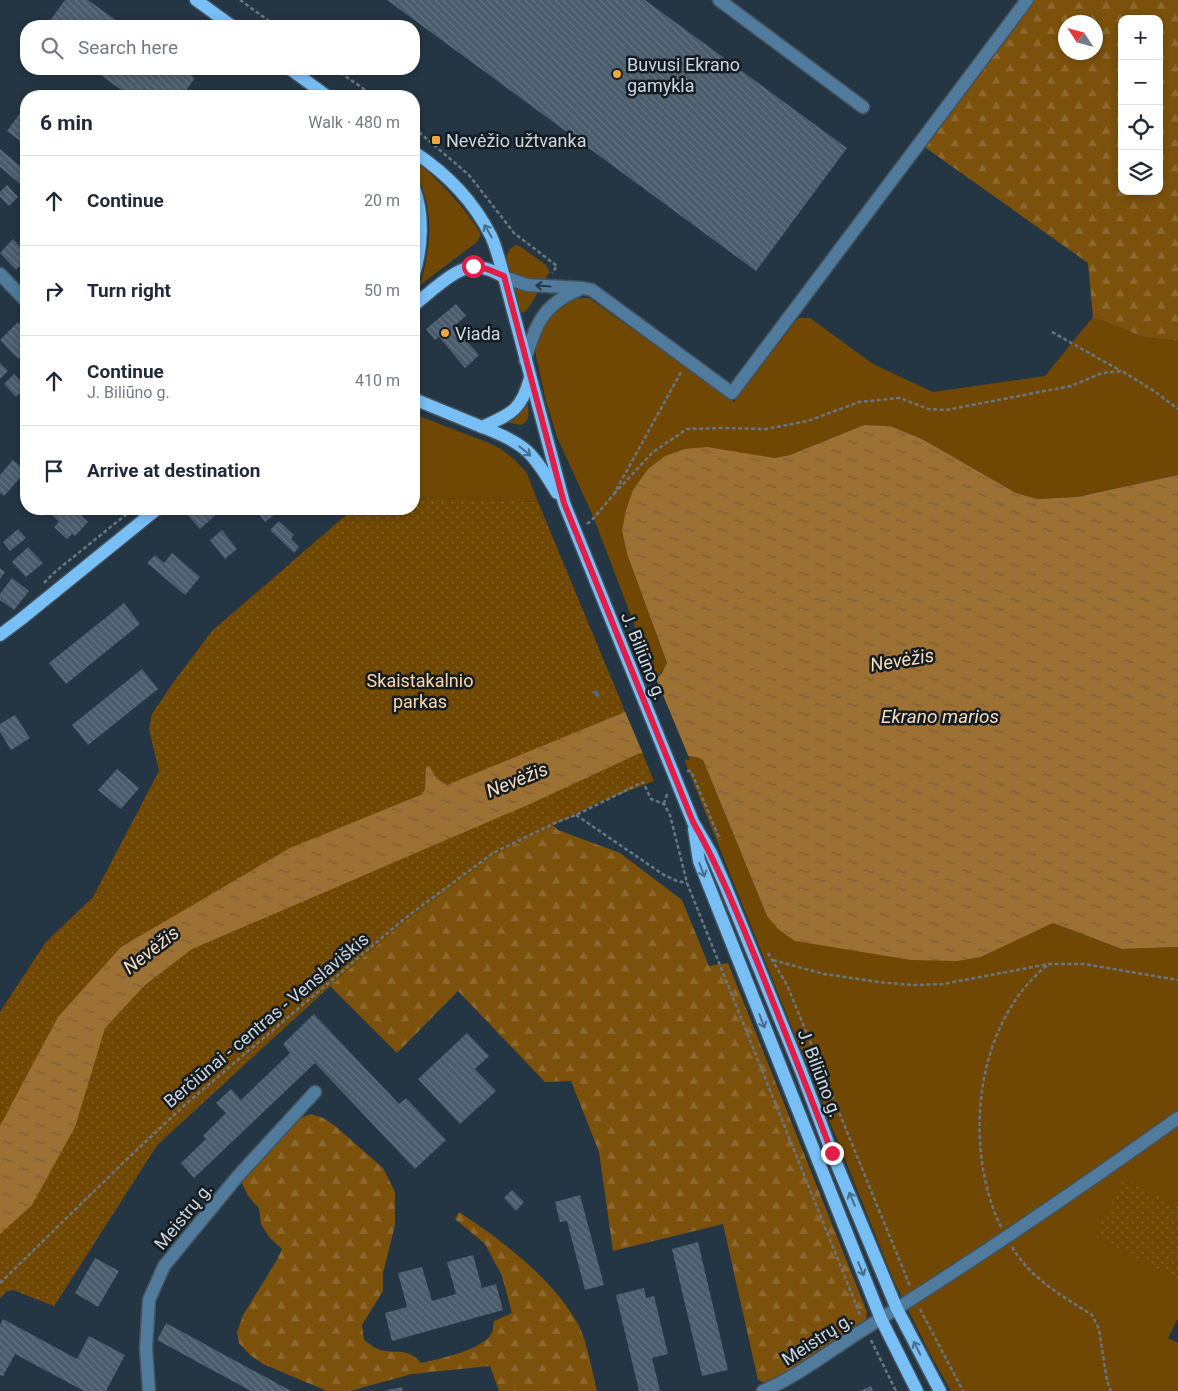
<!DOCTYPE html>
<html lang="en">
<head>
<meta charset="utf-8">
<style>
	body { margin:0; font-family:Roboto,sans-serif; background:#f2f2f3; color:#1f2937 }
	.controls { position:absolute; right:15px; top:15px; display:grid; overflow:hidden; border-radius:10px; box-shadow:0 2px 8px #0003 }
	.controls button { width:45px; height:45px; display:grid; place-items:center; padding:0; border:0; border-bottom:1px solid #e0e1e3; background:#fff; color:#1f2937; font:25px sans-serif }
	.compass { position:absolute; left:1058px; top:15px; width:45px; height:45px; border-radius:50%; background:#fff; box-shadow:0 2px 8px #0003; rotate:306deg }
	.stop { position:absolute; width:15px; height:15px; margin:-11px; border:4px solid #e11d48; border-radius:50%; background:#fff }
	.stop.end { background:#e11d48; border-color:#fff; box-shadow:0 1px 5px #0008 }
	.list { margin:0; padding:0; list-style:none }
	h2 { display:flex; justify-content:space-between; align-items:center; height:65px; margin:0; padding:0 20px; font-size:21px }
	h2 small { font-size:16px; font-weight:400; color:#747a83 }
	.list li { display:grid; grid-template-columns:32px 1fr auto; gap:15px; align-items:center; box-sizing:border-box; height:90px; padding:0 20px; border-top:1px solid #e0e1e3 }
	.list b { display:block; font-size:19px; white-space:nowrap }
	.list p { margin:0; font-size:16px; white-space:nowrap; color:#747a83 }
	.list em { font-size:16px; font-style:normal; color:#747a83 }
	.icon { flex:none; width:28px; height:28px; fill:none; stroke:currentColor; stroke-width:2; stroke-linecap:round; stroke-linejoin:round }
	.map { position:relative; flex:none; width:1178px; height:1391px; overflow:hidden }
	.search { position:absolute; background:#fff; box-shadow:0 2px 8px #0003; left:20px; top:20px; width:400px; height:55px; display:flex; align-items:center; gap:12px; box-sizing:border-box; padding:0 18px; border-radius:20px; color:#747a83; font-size:19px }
	.panel { position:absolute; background:#fff; box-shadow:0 2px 8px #0003; left:20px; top:90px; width:400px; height:425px; border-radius:20px }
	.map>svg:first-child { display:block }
	.green { fill:#704803 }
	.forest { fill:url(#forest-firs); fill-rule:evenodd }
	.park { fill:url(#park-dots) }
	.water { fill:url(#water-ripples) }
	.pier { fill:#243543 }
	.building { fill:url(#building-back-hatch) }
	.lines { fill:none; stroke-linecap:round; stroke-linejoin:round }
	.minor-casing { stroke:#42525f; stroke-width:15 }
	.major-casing { stroke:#42525f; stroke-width:15 }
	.path { stroke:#687682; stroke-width:2.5; stroke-dasharray:4 2.5; stroke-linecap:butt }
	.minor { stroke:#507b9c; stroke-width:12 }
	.major { stroke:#78bff6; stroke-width:12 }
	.oneway { stroke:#466e8c }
	.oneway2 { stroke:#263847 }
	.route { stroke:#e11d48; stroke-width:6 }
	.poi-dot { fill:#efa73e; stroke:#141c22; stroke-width:2 }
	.labels { text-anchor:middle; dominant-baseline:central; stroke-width:5; stroke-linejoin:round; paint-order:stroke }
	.poi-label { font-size:18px; fill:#cdd7e0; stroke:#141c22; text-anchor:start }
	.street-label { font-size:18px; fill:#cdd7e0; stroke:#141c22 }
	.park-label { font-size:18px; fill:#fed7a7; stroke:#141c22 }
	.water-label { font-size:19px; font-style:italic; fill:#f7ddbe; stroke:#141c22 }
</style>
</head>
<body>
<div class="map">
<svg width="1178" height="1391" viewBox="0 0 1178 1391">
	<defs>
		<pattern id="forest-firs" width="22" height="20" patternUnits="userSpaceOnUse" patternTransform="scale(1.25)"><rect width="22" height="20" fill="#7c510c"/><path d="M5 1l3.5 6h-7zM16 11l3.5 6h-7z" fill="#8d692f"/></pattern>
		<pattern id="park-dots" width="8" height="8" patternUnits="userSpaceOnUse" patternTransform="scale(1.25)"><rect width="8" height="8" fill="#704803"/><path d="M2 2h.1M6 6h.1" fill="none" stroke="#836227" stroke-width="1.8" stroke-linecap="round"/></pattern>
		<pattern id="water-ripples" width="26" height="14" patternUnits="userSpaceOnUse" patternTransform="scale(1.25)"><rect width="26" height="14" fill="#9d7033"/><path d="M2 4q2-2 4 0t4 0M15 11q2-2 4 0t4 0" fill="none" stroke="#7c5f39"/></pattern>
		<pattern id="building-back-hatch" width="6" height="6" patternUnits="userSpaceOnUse" patternTransform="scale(1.25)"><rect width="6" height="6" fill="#4a5c6b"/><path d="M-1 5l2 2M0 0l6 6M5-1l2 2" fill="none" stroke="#637380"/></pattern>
	</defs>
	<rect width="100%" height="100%" fill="#243543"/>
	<g class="green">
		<path d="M414 159C439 181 465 206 481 235L477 242 420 285C428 257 433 229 426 200 423 186 414 173 414 159Z"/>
		<path d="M516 245 521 247 546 265 550 272C542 282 531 309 523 313L520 310 506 256 510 249Z"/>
		<polygon points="589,298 734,402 798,318 810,318 873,364 933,392 1045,376 1093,317 1143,337 1178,341 1178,475 1077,497 1037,499 1016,493 922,439 890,426 864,425 790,455 775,458 752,455 622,531 627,554 667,663 665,668 655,679 593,516 557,437 546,401 536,356 536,344 551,314 558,306 572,299"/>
		<path d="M527 400C528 410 532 421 521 425L505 422Z"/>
		<polygon points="414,414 489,443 501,449 515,460 527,473 538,502 414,497"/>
		<polygon points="684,757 697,757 703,760 767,916 981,957 1053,923 1122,949 1178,947 1178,1318 1168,1338 1178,1343 1178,1391 951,1391 929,1352 894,1281 687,767"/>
	</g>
	<g class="forest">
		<path d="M1027 0H1178V341L1143 337 1093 317 1088 263 919 143ZM1122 19H1159V191H1122ZM1066 22H1096V52H1066Z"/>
		<polygon points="530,804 558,830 620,853 682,900 709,966 728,963 867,1312 866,1320 789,1371 766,1383 758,1380 723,1224 613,1251 599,1152 571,1081 545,1082 458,991 397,1053 330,986 157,1145 54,1306 14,1290 7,1291 0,1298 0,1234"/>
		<path d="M311 1114 323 1118 334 1125 383 1168 395 1192V1225L383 1273V1291L362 1325 364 1340C371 1345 377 1350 385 1351 402 1353 409 1349 421 1363 438 1359 483 1350 492 1333 493 1330 493 1325 494 1321L512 1313 502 1276 485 1244 455 1219 459 1212C503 1241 556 1281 580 1328 587 1343 593 1374 597 1391H499L490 1366 412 1374 350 1391H327L263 1364 250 1355 239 1343 237 1332 243 1315 277 1260 282 1249 269 1237 261 1224 259 1208 248 1196 241 1181 297 1119Z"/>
	</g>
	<g class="park">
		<polygon points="414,497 538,502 654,781 598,803 494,855 406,921 330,986 157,1145 54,1306 14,1290 7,1291 0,1298 0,1012 46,942 93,897 159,771 149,729 152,714 170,687 212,631 353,509 414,509"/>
		<polygon points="1124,1179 1178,1207 1178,1279 1094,1236"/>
	</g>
	<polygon class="water" points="864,425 890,426 922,439 1016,493 1037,499 1077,497 1178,475 1178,947 1122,949 1053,923 981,957 957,961 911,960 795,941 778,929 767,916 703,760 697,757 640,753 530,804 192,949 145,985 105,1028 75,1127 32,1205 0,1234 0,1126 58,1017 121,947 290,848 423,794 425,789 426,767 429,766 437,779 447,785 625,712 662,673 667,663 627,554 622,531 626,510 633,490 648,469 665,456 685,449 707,447 775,458 790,455"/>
	<polygon class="pier" points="655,676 690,760 644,756 624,709"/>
	<g class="building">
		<polygon points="65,0 88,0 124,26 46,26"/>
		<polygon points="387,0 645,0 847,148 756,271"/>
		<polygon points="92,69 182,69 195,78 182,96 130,96"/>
		<polygon points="26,105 26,146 7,131"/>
		<polygon points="0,149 26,171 26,189 0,167"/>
		<polygon points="7,185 18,197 9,206 0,197 0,192"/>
		<polygon points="13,239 26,253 26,260 16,270 0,253"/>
		<polygon points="456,304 466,316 454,326 479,355 465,368 439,337 435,340 426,329"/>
		<polygon points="18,322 26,330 26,351 18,359 0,340"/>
		<polygon points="0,363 8,371 0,379"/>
		<polygon points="14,374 26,387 16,397 4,384"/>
		<polygon points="26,445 26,456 21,451"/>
		<polygon points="13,460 26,471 4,496 0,493 0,475"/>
		<polygon points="35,509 51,509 41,516"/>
		<polygon points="56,509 66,509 69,511 71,509 75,509 88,522 75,536 72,534 67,539 54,527 59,522 51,514"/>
		<polygon points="189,509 219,509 221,510 200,529 185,512"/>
		<polygon points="255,509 282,509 265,522"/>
		<polygon points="279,521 294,535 291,539 299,547 294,553 270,530"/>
		<polygon points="18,529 26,538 10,551 3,542"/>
		<polygon points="222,530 237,549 225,559 210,540"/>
		<polygon points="28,547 43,563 26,577 12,562"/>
		<polygon points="172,553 200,577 185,595 147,563 155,555 164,563"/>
		<polygon points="0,568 5,572 0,579"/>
		<polygon points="12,578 29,591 14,610 0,600 0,594"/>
		<polygon points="124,603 140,624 66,684 49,663"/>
		<polygon points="142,669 158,689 88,745 72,725"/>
		<polygon points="598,690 600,696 595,697 593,691"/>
		<polygon points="15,715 30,738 11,750 0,732 0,724"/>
		<polygon points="117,769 139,788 121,809 98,790"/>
		<polygon points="314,1014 399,1104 406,1098 446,1140 415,1169 315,1063 194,1178 181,1163 206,1139 203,1136 226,1113 216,1103 231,1089 241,1100 290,1053 283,1044"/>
		<polygon points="467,1033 489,1056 475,1069 496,1091 460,1124 418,1079"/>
		<polygon points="512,1190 524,1202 516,1211 504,1198"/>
		<polygon points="580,1195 604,1285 585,1290 567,1221 560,1222 555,1202"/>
		<polygon points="698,1242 728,1370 702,1376 672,1249"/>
		<polygon points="473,1255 482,1288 496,1284 503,1310 392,1341 385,1313 407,1307 398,1273 422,1267 432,1301 456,1294 447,1262"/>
		<polygon points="95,1258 119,1271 98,1307 75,1293"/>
		<polygon points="644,1288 646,1298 654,1296 668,1354 652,1358 660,1391 639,1391 616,1295"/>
		<polygon points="3,1319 77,1359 89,1336 125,1355 106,1391 84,1391 15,1354 3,1376 0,1375 0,1325"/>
		<polygon points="166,1323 291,1391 251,1391 157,1340"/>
		<polygon points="871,1386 873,1391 860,1391"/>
		<polygon points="402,1387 403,1391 387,1391 387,1390"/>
	</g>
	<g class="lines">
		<g class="minor-casing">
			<g id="minor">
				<polyline points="719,0 863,107"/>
				<polyline points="0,274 26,301"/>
				<polyline points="504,277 527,285 583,288 592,290 732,393 1027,0"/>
				<path d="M525 360C536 325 542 305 578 290"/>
				<polyline points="149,1391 146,1348 149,1300 164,1266 238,1176 315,1092"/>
				<path d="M763 1391C800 1375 832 1349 866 1328 973 1261 1076 1191 1178 1118"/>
			</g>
		</g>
		<g class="major-casing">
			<g id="major">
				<polyline points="196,0 232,26"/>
				<polyline points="290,69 327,96"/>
				<path d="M414 152C446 173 474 202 491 236 497 249 500 263 504 277"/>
				<path d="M414 188C424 214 422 248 414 274"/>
				<path d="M414 305C429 294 456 266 475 267 486 267 495 272 504 277L564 503 693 822 711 853 725 885 801 1071 832 1153 897 1309 940 1391"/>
				<path d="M414 399 482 427C511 414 521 411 530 378"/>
				<path d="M482 427C498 433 515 440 527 451 539 462 548 479 557 493"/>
				<polyline points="0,635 20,620 157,509"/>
				<polyline points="694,829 699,861 881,1319 917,1391"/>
			</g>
		</g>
		<g class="path">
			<polyline points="240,0 276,26"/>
			<polyline points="335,69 374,96"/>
			<polyline points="414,128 469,175 514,233 557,266 552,273"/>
			<polyline points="1052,332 1121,371"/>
			<polyline points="614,494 653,452 687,429 722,428 766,429 808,421 859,402 900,398 928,409 946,410 1071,386 1102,373 1122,371 1154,391 1178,409"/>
			<polyline points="587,524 592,520 614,494 681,372"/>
			<polyline points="44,583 56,571 133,509"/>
			<polyline points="687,771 691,771 720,840"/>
			<polyline points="664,804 667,794"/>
			<polyline points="576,815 664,875 677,881 687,883"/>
			<polyline points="768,953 787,985 910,1286"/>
			<polyline points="773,960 824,974 886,983 915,985 943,984 1049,964 1084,964 1178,980"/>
			<path d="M1001 1227C962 1146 975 1021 1049 964"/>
			<path d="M1012 1247C1030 1278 1062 1296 1092 1315L1099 1329 1107 1381 1111 1391"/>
			<polyline points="0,1283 126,1160 187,1103 404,919 493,853 557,822 576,815 643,782 651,799 664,804 670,815 687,883 861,1317"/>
			<polyline points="920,1309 963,1391"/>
			<polyline points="871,1340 896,1391"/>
		</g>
		<use href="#minor" class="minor"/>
		<use href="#major" class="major"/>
	</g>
	<defs><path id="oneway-shaft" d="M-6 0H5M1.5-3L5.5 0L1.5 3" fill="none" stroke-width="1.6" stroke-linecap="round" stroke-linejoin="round" transform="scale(1.25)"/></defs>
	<g class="oneway">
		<use href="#oneway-shaft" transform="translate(488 231) rotate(-120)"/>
		<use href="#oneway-shaft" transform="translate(525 451) rotate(40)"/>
		<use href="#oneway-shaft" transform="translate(702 870) rotate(69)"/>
		<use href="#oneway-shaft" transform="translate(762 1021) rotate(69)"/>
		<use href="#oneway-shaft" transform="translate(852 1199) rotate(-113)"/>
		<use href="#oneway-shaft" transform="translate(861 1269) rotate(67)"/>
		<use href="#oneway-shaft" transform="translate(917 1348) rotate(-117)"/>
	</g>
	<use class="oneway2" href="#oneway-shaft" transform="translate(543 286) rotate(-176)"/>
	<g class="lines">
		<path class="route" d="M473 266 487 269 504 276 564 503 693 822C719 867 738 916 758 964 783 1027 808 1090 832 1153"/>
	</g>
	<g class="poi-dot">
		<circle cx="617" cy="74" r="5"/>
		<rect x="431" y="135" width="10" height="10" rx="2.5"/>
		<circle cx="445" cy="333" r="5"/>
	</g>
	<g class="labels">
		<g class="poi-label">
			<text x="627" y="64">Buvusi Ekrano<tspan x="627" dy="21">gamykla</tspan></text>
			<text x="446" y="140">Nevėžio užtvanka</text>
			<text x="455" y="333">Viada</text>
		</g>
		<g class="street-label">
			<text transform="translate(644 656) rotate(68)">J. Biliūno g.</text>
			<text transform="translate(266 1020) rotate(-40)">Berčiūnai - centras - Venslaviškis</text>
			<text transform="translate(820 1073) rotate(69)">J. Biliūno g.</text>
			<text transform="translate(183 1216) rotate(-51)">Meistrų g.</text>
			<text transform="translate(817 1339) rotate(-33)">Meistrų g.</text>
		</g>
		<g class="park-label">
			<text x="420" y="680">Skaistakalnio<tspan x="420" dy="21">parkas</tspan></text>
		</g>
		<g class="water-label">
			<text transform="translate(902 660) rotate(-9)">Nevėžis</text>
			<text x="940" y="716">Ekrano marios</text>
			<text transform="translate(517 780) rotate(-22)">Nevėžis</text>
			<text transform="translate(151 950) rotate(-38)">Nevėžis</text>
		</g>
	</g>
</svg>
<div class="controls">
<button>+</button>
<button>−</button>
<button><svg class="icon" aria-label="locate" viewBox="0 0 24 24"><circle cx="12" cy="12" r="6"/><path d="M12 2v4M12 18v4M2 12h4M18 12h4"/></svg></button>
<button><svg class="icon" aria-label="layers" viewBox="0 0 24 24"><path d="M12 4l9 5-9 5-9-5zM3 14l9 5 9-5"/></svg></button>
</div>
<svg class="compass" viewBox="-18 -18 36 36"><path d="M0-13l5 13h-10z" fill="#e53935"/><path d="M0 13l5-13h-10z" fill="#747a83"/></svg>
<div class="stop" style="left:473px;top:266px"></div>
<div class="stop end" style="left:832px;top:1153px"></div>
<div class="search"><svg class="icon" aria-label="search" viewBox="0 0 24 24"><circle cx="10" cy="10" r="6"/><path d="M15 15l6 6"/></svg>Search here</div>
<section class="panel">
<h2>6 min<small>Walk · 480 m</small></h2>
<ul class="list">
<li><svg class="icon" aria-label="ahead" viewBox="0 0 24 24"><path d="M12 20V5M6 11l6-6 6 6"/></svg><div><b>Continue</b></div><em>20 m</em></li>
<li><svg class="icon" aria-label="right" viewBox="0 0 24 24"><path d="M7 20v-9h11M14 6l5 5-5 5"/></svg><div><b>Turn right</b></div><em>50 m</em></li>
<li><svg class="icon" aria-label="ahead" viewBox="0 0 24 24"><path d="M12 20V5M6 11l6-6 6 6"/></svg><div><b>Continue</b><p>J. Biliūno g.</p></div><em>410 m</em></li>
<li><svg class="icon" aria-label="arrive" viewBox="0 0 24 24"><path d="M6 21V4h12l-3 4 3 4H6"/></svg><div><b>Arrive at destination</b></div></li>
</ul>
</section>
</div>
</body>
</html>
